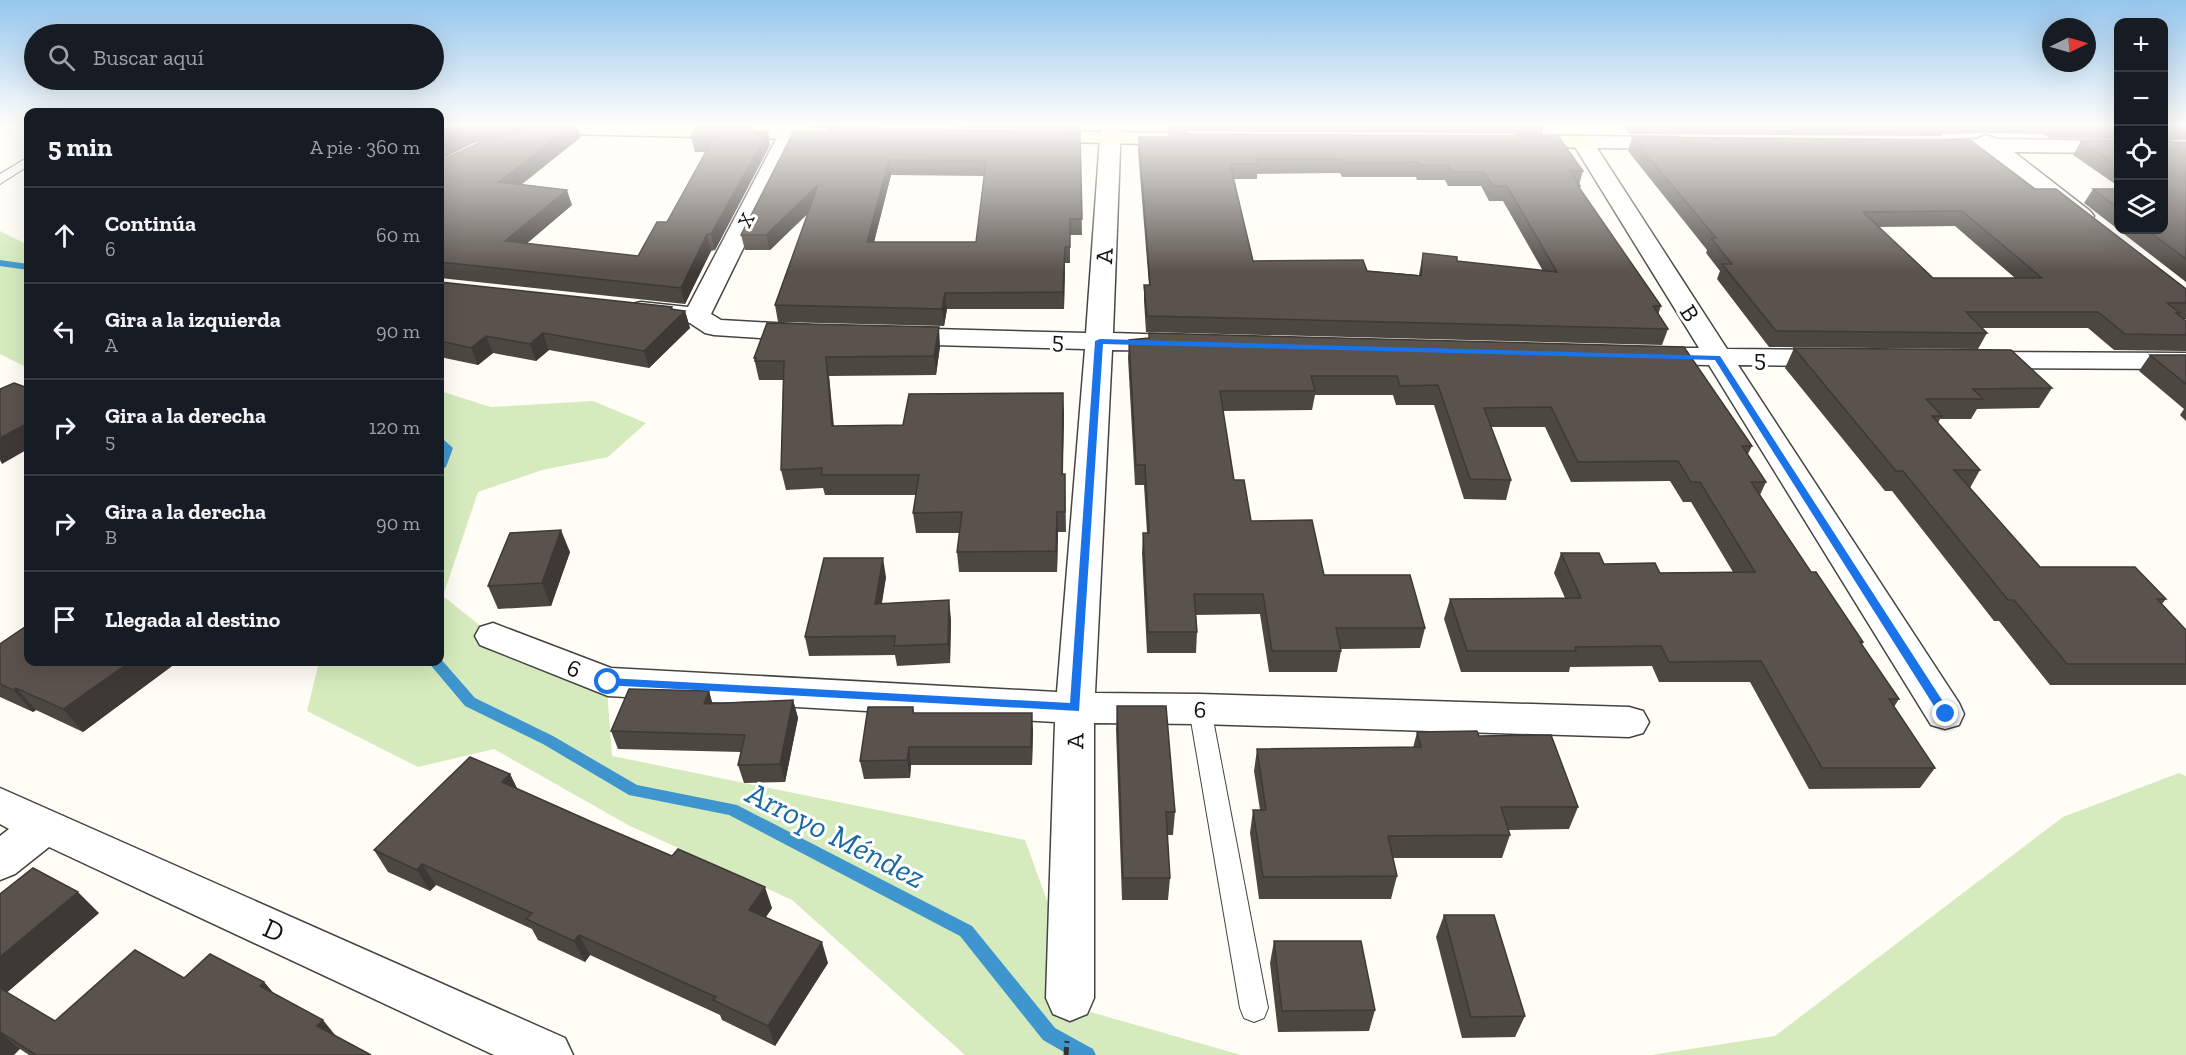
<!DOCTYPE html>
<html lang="es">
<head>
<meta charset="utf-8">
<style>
	body { margin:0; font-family:"Zilla Slab",serif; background:#242831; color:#f1f3f6 }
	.controls { position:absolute; right:18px; top:18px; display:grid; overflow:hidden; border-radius:12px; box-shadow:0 6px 24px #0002 }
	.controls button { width:54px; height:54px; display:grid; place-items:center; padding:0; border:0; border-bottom:2px solid #363941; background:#171b24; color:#f1f3f6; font:30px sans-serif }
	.compass { position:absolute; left:2042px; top:18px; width:54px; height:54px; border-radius:50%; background:#171b24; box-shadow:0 6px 24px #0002; rotate:85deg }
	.stop { position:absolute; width:18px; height:18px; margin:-14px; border:4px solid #1a73e8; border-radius:50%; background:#fff }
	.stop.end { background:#1a73e8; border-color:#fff; box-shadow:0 2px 6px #0008 }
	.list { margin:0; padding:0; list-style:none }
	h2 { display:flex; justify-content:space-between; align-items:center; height:78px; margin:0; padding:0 24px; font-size:26px }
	h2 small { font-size:20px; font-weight:400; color:#9ea1a6 }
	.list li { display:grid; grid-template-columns:39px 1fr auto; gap:18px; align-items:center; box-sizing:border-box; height:96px; padding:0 24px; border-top:2px solid #363941 }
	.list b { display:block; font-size:22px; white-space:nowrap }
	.list p { margin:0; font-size:20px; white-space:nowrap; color:#9ea1a6 }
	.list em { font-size:20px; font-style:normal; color:#9ea1a6 }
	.icon { flex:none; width:33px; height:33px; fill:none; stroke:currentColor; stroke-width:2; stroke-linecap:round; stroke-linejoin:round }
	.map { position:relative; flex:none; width:2186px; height:1055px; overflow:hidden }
	.search { position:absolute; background:#171b24; box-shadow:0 6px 24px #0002; left:24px; top:24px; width:420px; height:66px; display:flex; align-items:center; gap:15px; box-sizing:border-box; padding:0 21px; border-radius:33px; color:#9ea1a6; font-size:22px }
	.panel { position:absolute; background:#171b24; box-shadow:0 6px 24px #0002; left:24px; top:108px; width:420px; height:558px; border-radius:12px }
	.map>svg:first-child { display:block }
	.green { fill:#d5ebbd }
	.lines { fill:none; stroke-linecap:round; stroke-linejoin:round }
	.stream { fill:#3f96cf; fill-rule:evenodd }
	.lane-casing { stroke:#444; stroke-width:2 }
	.street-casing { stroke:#444; stroke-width:3 }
	.secondary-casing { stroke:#333; stroke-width:3 }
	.path { stroke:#333; stroke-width:5; stroke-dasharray:8 4; stroke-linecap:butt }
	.lane { fill:#fff; fill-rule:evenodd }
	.street { fill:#fff; fill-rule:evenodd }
	.secondary { fill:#fff6b0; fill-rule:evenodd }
	.wall { fill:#4d4742; fill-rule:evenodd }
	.shaded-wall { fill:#3f3936 }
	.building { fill:#5a524d; stroke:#3f3936; stroke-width:1.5; fill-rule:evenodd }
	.route { fill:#1a73e8 }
	.labels { text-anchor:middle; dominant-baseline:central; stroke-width:6; stroke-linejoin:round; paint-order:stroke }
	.far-street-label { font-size:20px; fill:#111; stroke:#fff }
	.street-label { font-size:24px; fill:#111; stroke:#fff }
	.near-street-label { font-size:28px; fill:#111; stroke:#fff }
	.near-water-label { font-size:32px; font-style:italic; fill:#1768a6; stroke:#fff }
</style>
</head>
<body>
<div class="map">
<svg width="2186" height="1055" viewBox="0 0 2186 1055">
	<rect width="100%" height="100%" fill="#fffdf5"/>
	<g class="green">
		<polygon points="0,231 28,245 28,368 0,354"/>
		<polygon points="440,391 491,407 593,401 646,423 608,457 542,470 478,492 443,596 493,636 607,689 612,756 1025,840 1087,1011 1241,1055 965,1055 792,900 628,825 494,749 418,767 307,711 319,662 440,662"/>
		<polygon points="2179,773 2186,776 2186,1055 1651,1055 1775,1036 2063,817"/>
	</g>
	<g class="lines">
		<g class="stream">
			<polygon points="0,260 28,264 28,270 0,266"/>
			<polygon points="440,439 444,440 453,448 446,467 440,470"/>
			<polygon points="440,658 475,698 553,736 637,785 737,805 972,926 1055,1028 1093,1049 1096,1055 1069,1055 1043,1040 960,936 729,815 629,795 543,744 465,706 428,662 440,662"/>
		</g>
		<g class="lane-casing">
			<g id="lane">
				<polygon points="28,157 28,166 0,184 0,174"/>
				<polygon points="1200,700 1208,703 1211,709 1268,1008 1264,1018 1254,1022 1244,1018 1240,1008 1189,709 1192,703"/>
			</g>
		</g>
		<g class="street-casing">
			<g id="street">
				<polygon points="784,124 804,124 711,314 721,320 808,325 818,327 821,333 818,339 808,341 714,335 705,333 690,323 632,316 628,310 632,304 641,302 688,307"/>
				<polygon points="1101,124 1121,124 1113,333 1173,335 1183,337 1187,343 1183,349 1173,351 1112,350 1095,693 1200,694 1629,707 1643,711 1649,722 1643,733 1629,737 1200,724 1094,723 1094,998 1087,1014 1070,1021 1053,1014 1046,998 1055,722 608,696 480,645 475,636 480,627 493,623 611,668 1057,692 1085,349 895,344 885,342 881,336 885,330 895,328 1086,333"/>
				<polygon points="1986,135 1997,139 2118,141 2118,153 2014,152 2090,211 2094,216 2090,221 2082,223 2074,221 1987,152 1931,151 1924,149 1920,145 1924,141 1977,139"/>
				<polygon points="1582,136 1676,137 1683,139 1686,143 1683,147 1676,149 1597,148 1727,349 1833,350 1843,352 1847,358 1843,364 1833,366 1738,365 1959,703 1964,714 1959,725 1945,729 1931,725 1709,365 1645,364 1635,362 1631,356 1635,350 1645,348 1699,348 1572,142 1575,138"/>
				<polygon points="1978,352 2186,353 2186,369 1978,368 1968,366 1964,360 1968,354"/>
				<polygon points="0,788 565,1038 573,1055 494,1055 49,847 15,874 0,880 0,836 9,829 0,824"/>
			</g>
		</g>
		<g class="secondary-casing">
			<g id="secondary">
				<polygon points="553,124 836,128 843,130 846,134 843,138 836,140 564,134 535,141 528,139 525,135 528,131"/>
				<polygon points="1035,131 1184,133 1191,135 1194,139 1191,143 1184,145 1028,141 1025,137 1028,133"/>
				<polygon points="1518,135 1582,136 1589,138 1592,142 1589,146 1582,148 1511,145 1508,141 1511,137"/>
			</g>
		</g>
		<polyline class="path" points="1066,1055 1067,1041"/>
		<use href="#lane" class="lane"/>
		<use href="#street" class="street"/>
		<use href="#secondary" class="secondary"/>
	</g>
	<g class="wall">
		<polygon points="440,124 543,124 485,140 548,124 577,124 581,137 521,185 572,205 527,243 638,256 667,222 706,152 695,152 691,137 756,131 770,145 715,250 711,251 685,304 440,278 440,161 485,140 474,143"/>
		<polygon points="838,124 1080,124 1080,130 838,125"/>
		<polygon points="1166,124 1545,124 1542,134 1167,131"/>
		<polygon points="1622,124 2118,124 2118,139 2049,138 2043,134 1987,133 1942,134 1941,136 1630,134"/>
		<polygon points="2163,124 2186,124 2186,140 2171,140 2171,142 2186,142 2186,282 2084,203 2093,189 2118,189 2118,230 2163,230"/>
		<path d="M794 131 1080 132 1082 235H1070V263H1065L1064 309H947L944 326 778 322 775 305 808 213 770 250H745L741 235ZM891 175 984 176 976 242H874Z"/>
		<path d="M1169 134 1583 171 1579 185 1580 186V189L1661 306 1658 315 1668 329 1662 345 1146 332 1144 301V285H1149L1138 151 1139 137H1169ZM1340 173 1342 177H1416L1417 180H1445L1448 186H1481L1489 201H1503L1543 271 1457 261 1423 253 1419 275 1253 261 1234 179H1257V174Z"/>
		<path d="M1632 137 2035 189 2186 289V319H2183L2186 335V351L2114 350 2088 328H1982L1987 333 1978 349 1769 347 1717 279 1720 271 1706 253 1707 250 1628 151ZM1955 226 2015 278H1933L1878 227Z"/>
		<polygon points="2081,141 2118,141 2118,186 2073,155"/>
		<polygon points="440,282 685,311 690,328 649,368 549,350 536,361 493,353 478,365 440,357"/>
		<polygon points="1149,333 1684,347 1752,446 1748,454 1766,482 1760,495 1811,572 1863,642 1862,645 1899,699 1894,707 1935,768 1920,788 1809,789 1750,682 1659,682 1652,666 1570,667 1569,672 1461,672 1444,619 1450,599 1565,598 1554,573 1561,553 1604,564 1660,573 1733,572 1691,502 1683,502 1670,481 1571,482 1545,427 1491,427 1511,480 1506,500 1464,499 1434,405 1396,405 1393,395 1315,395 1312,410 1223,411 1234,480 1251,521 1324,575 1425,628 1420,648 1341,649 1341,651 1337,672 1269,672 1260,614 1196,615 1197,632 1196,653 1147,653 1142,553 1143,533 1147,533 1144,485 1135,485 1128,358 1129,340 1149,338"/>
		<polygon points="940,346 936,375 829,376 834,426 903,425 1064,412 1063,474 1065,474 1066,532 1058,532 1057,572 959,572 957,552 960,533 916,533 913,513 916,495 825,495 823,488 786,490 781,470 783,380 759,380 754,358"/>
		<polygon points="1794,348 2052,388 2039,408 1977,409 1971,419 1940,419 1938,423 1980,470 1970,488 2040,567 2166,599 2162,604 2186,630 2186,685 2050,685 1999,621 1994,621 1892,491 1885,491 1785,368"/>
		<polygon points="2150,355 2186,355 2186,421 2180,415 2184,409 2139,371"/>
		<polygon points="570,552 551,606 498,609 488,586"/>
		<polygon points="886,577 882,603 951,619 950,663 897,666 895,655 809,656 805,637"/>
		<polygon points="0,644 172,666 83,732 36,710 33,712 0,697"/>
		<polygon points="709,691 712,703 793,700 798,718 785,782 744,783 738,765 741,752 618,749 611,731"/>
		<polygon points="1117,706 1175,812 1173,835 1167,835 1170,878 1168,900 1122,900 1116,729"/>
		<polygon points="913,707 914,713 1033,730 1032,765 911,765 910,778 864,779 860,761"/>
		<polygon points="1417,732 1479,736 1578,807 1569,829 1508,830 1510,835 1502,858 1393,858 1397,876 1391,899 1259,899 1250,833 1253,810 1260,810 1254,771 1257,749 1413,748"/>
		<polygon points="510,774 517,789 772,908 766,917 828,963 775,1046 722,1020 720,1015 590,955 585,962 538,940 532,929 436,885 430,891 388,872 374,850"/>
		<polygon points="0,894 99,913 7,992 55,1021 184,978 264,982 274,994 337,1037 371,1055 29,1055 20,1049 0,1055"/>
		<polygon points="1444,915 1525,1016 1515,1037 1462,1038 1436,937"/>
		<polygon points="1274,941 1375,1010 1369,1031 1278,1032 1270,963"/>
	</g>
	<g class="shaded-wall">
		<polygon points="483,124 543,124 474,143 440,160 440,142 469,128"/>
		<polygon points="573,124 577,124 581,137 504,198 499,182"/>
		<polygon points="768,131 770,145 715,250 711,234"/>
		<polygon points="889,160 891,175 870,258 867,242"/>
		<polygon points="818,185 821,201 770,250 766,235"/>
		<polygon points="567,190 572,205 511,257 505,241"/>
		<polygon points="707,234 711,251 685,304 681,288"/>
		<polygon points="1065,247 1065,263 1064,309 1063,292"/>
		<polygon points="945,293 947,309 944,326 942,309"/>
		<polygon points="672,307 676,321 685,311 690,328 649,368 644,351"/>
		<polygon points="939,327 940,346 936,375 934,356"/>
		<polygon points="543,333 549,350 536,361 530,344"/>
		<polygon points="486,336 493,353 478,365 471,348"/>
		<polygon points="826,357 829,376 835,446 832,426"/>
		<polygon points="1063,393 1064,412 1062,494 1062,474"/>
		<polygon points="28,423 28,449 2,464 0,460 0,438"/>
		<polygon points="1057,512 1058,532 1057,572 1056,551"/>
		<polygon points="561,530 570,552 551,606 542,583"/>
		<polygon points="883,558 886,577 878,623 875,604"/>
		<polygon points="949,600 951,619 950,663 948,644"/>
		<polygon points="130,662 169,662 172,666 83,732 63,709"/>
		<polygon points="16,688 36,710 33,712 13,690"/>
		<polygon points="709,691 714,709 704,704"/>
		<polygon points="793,700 798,718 785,782 780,764"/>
		<polygon points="1032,713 1033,730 1032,765 1031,747"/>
		<polygon points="909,747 911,765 910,778 907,760"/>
		<polygon points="510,774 521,796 502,782"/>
		<polygon points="422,864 436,885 430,891 417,870"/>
		<polygon points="765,887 772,908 756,931 749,910"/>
		<polygon points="78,892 99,913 3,996 0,994 0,957"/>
		<polygon points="579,935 590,955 585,962 574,941"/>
		<polygon points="822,942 828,963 775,1046 768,1026"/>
		<polygon points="264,982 282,1003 260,986"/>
		<polygon points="323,1020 340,1041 317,1026"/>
		<polygon points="0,1033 20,1049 14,1055 0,1055"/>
	</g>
	<g class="building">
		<polygon points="440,124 483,124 469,128 440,142"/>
		<polygon points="548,124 573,124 499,182 567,190 505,241 638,256 657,222 667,222 714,137 691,137 698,124 755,125 752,131 768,131 711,234 707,234 681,288 440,262 440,161 485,140"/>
		<polygon points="2057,124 2118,124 2118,125"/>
		<polygon points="2163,124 2186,124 2186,127 2171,127 2171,142 2186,142 2186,259 2147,230 2163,230"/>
		<path d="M830 127 1080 132 1082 219H1070V247H1065L1063 292 945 293 942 309 775 305 818 185 766 235H741L794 131H828ZM889 160 986 161 976 242H867Z"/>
		<path d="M1169 134 1558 136 1583 171H1570L1580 186H1578L1661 306H1653L1668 329 1147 316 1144 285H1150L1139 137H1170ZM1257 159H1342L1344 163 1418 162 1420 165H1448L1451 172H1484L1493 186H1507L1557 272 1457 261V257L1423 253 1421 276 1367 271 1363 260 1253 261 1230 164H1258Z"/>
		<path d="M1632 137 1970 140 2035 189H2056L2186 289V303H2167L2180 313H2176L2186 321V335L2125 334 2098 312H1966L1987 333 1776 331 1722 264H1732L1711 238H1716ZM1962 211 2042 278H1933L1863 212Z"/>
		<polygon points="2081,141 2118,141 2118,166"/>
		<polygon points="2093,189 2118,189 2118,208"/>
		<polygon points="440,282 672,307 671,309 685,311 644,351 543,333 530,344 486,336 471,348 440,341"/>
		<polygon points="767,323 939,327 934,356 826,357 832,426 903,425 909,394 1063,393 1062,474 1065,474 1065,512 1057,512 1056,551 957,552 962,512 913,513 919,475 821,475 822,468 781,470 784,361 755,361 756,358 754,358"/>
		<polygon points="1149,333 1684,347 1752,446 1742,446 1766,482 1751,482 1811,572 1816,572 1863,642 1860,642 1899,699 1889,699 1935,768 1822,768 1761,661 1669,662 1661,646 1575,647 1576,651 1467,651 1450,599 1581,598 1561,553 1599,553 1604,564 1655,563 1660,573 1755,572 1700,482 1691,482 1678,461 1578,462 1551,407 1484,408 1511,480 1470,479 1438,385 1400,386 1397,376 1311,376 1315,391 1220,391 1234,480 1244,480 1251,521 1312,520 1324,575 1410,575 1425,628 1336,628 1341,651 1272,651 1263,594 1194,594 1197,632 1148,632 1143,533 1149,533 1145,465 1136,465 1129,340 1149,338"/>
		<polygon points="1794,348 2011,350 2052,388 1973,389 1983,399 1926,399 1942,416 1932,416 1980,470 1954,470 2040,567 2135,567 2166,599 2157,599 2186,630 2186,664 2067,664 2014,600 2008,600 1903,471 1896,471"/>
		<polygon points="2150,355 2186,355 2186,384"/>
		<polygon points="14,383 28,388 28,423 0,438 0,389"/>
		<polygon points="561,530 542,583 488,586 510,533"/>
		<polygon points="824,558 883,558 875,604 949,600 948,644 894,646 895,636 805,637"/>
		<polygon points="28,625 28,662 130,662 63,709 16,688 13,690 0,684 0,644"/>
		<polygon points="629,689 709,691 704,704 793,700 780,764 738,765 745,735 611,731"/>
		<polygon points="1117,706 1166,706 1175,812 1166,812 1170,878 1123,878"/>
		<polygon points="868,707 913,707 913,713 1032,713 1031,747 909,747 907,760 860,761"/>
		<polygon points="1477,731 1479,736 1551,735 1578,807 1501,807 1510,835 1388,836 1397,876 1263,877 1253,810 1266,810 1257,749 1421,747 1417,732"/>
		<polygon points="470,757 510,774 502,782 592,822 672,856 678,849 765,887 749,910 822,942 768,1026 713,1000 716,997 579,935 574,941 526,919 532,913 422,864 417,870 374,850"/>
		<polygon points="33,868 78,892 0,957 0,894"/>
		<polygon points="1444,915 1494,915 1525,1016 1471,1017"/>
		<polygon points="1274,941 1361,941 1375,1010 1282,1011"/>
		<polygon points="135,950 184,978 210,954 264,982 260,986 323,1020 317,1026 371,1055 36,1055 0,1032 0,988 55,1021"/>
	</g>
	<linearGradient id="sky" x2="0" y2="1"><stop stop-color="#95c6ee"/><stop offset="0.46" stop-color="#fffefa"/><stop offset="1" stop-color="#fffefa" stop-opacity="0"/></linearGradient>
	<rect width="2186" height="272" fill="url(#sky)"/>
	<polygon class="route" points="1100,339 1720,356 1951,714 1946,718 1941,717 1715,360 1103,344 1079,711 604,685 604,679 608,678 1070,703 1095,341"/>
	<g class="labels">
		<g class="far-street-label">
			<text transform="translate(746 220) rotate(-63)">X</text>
		</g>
		<g class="street-label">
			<text transform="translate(1104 256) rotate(-87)">A</text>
			<text transform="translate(1690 313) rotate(58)">B</text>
			<text transform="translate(1058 340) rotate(2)">5</text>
			<text x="1760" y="358">5</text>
			<text transform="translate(574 668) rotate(22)">6</text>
			<text transform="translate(1200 709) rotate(1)">6</text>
			<text transform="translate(1075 741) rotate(-89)">A</text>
		</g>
		<g class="near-street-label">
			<text transform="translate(274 930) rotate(24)">D</text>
		</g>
		<g class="near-water-label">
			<text transform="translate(836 835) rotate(27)">Arroyo Méndez</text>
		</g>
	</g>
</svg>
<div class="controls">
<button>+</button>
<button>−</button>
<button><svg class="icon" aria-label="locate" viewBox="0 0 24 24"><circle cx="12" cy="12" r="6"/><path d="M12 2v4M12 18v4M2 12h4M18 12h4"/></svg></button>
<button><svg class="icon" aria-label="layers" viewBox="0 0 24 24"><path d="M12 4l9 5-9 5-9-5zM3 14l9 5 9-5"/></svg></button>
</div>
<svg class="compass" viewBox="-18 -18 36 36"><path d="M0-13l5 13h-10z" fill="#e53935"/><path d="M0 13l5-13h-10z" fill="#9ea1a6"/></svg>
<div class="stop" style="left:608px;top:682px"></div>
<div class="stop end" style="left:1946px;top:714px"></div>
<div class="search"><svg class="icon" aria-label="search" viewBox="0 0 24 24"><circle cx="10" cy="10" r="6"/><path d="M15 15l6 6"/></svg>Buscar aquí</div>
<section class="panel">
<h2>5 min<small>A pie · 360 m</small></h2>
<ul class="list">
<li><svg class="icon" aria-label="ahead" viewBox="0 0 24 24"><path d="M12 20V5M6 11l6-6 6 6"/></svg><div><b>Continúa</b><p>6</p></div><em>60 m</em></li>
<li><svg class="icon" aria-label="left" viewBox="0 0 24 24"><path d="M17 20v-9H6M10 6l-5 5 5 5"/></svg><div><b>Gira a la izquierda</b><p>A</p></div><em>90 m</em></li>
<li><svg class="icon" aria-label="right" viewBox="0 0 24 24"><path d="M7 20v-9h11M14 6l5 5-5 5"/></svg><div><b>Gira a la derecha</b><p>5</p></div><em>120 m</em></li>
<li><svg class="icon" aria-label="right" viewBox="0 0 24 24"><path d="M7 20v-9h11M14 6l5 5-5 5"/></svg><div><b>Gira a la derecha</b><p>B</p></div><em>90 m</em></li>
<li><svg class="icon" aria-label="arrive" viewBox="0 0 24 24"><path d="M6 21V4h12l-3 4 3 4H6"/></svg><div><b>Llegada al destino</b></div></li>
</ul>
</section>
</div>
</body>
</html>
